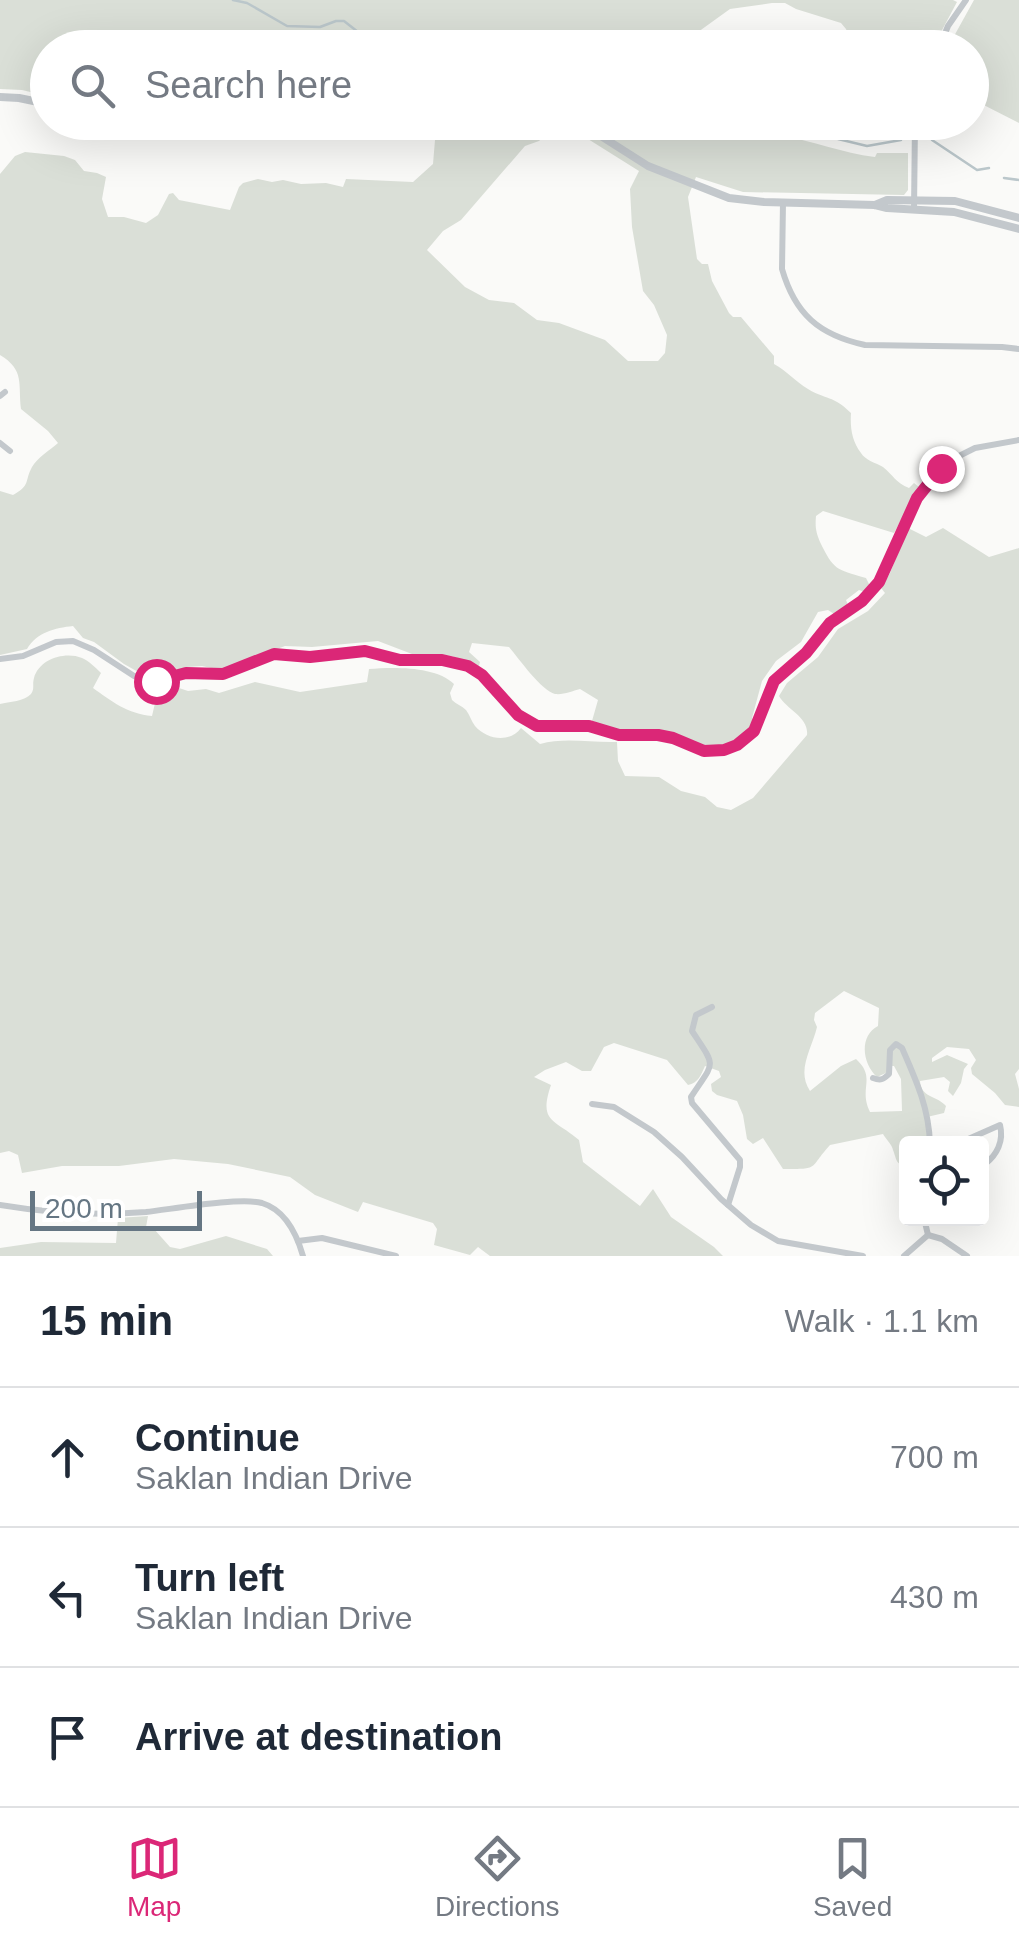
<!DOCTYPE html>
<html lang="en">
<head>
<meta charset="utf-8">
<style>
	body { margin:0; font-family:Helvetica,sans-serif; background:#f2f2f3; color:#1f2937 }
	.controls { position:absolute; right:30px; bottom:30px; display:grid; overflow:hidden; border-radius:10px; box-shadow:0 10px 40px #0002 }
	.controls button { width:90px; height:90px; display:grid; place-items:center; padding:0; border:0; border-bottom:2px solid #e0e1e3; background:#fff; color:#1f2937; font:50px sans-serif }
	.scale { position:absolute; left:30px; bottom:25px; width:172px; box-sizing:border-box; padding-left:10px; border:5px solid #657683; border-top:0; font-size:28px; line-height:35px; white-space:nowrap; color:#657683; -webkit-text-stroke:8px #fff; paint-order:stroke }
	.stop { position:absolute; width:30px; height:30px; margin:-22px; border:8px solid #db2777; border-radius:50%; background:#fff }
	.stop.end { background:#db2777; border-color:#fff; box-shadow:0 2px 10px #0008 }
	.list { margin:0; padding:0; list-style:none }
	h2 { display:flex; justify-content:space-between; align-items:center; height:130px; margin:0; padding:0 40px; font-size:42px }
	h2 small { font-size:32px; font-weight:400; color:#747a83 }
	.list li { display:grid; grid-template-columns:65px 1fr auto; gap:30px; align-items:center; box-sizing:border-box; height:140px; padding:0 40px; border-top:2px solid #e0e1e3 }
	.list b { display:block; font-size:38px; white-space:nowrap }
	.list p { margin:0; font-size:32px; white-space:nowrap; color:#747a83 }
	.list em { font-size:32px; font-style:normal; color:#747a83 }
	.icon { flex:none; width:55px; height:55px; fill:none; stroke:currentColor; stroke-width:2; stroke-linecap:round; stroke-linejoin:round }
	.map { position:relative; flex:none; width:1019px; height:1256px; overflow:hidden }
	.search { position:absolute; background:#fff; box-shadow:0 10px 40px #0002; left:30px; right:30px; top:30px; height:110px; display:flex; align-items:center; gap:25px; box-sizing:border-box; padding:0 35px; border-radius:55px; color:#747a83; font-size:38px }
	.sheet { height:550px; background:#fff }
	nav { display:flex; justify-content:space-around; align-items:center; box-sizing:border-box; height:140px; border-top:2px solid #e0e1e3; background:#fff; font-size:28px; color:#747a83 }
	nav a { display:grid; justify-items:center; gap:5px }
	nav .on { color:#db2777 }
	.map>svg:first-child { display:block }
	.green { fill:#dadfd7; fill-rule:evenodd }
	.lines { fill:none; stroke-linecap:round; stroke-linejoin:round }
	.stream { stroke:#bbc7cb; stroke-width:2.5 }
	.minor { stroke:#c3c8cc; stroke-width:6 }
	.tertiary { stroke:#c3c8cc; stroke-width:8 }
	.route { stroke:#db2777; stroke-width:12 }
</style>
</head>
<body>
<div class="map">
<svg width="1019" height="1256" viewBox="0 0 1019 1256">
	<rect width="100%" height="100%" fill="#fafaf8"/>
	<g class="green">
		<polygon points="0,0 953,0 957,2 933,47 853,47 846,29 841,23 796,9 785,3 772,3 730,9 698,32 689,47 48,48 47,96 22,90 0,89"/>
		<polygon points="974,0 1019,0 1019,123 972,99 972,48 948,47"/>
		<path d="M484 123H784L780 135C813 141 842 153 875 157L877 153H908V190L904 195 743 192 696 177 688 197 697 259 702 264H708L712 281 729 313 733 317H741L774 356V364C787 371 795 381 808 389 826 400 833 395 851 413 850 428 852 441 861 453 865 460 876 463 883 467 893 475 896 483 909 488L914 483 919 487 894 533 823 511 816 516C815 527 816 532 820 542 834 570 835 569 866 578L870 586 865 592 859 590 846 600 848 605 834 614 828 610 818 612 801 642 776 661 762 681 752 718 754 721 745 734 736 741 718 747H701L666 732 622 731 592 721 598 700 580 689C572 691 564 695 555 694 542 691 519 659 509 647L472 643 469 652 480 662 479 666 452 656 412 654 378 641 312 647 285 646 220 670 202 666 187 667 156 677 140 673 124 664 94 642 83 638 73 626C55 628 37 632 27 649L0 655V491L13 495C31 485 24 482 32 467 37 458 50 450 58 443L48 431 21 409C18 384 25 370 0 355V174L15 156 25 152 64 156 75 160 84 171 97 173 106 177 102 199 108 217H124L146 223 158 215 169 194 173 193 179 200 230 210 239 187 243 183 258 179 272 182 283 180 301 184 326 183 343 187 346 179 413 182 433 164 435 140 486 130ZM554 126 580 134 639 171 630 189 632 227 643 291 654 305 667 335 665 353 658 361H628L605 340 559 323 537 320 514 303 489 300 465 287 427 250 443 231 461 220 525 146 539 141Z"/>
		<path d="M908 528 926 537 943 528 989 557 1019 548V1069L1015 1074 1019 1089V1107L1005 1105 995 1093 972 1074 971 1068 976 1060 969 1049 947 1047 932 1058V1062L947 1055 968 1064 964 1069 961 1083 953 1096 948 1091 950 1082 944 1077 920 1081C921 1098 936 1095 946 1106L944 1113 927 1117 928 1143 906 1144V1167C895 1163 897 1160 893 1150 892 1145 886 1139 883 1134L830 1145C808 1169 821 1169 783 1169L763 1138 753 1144 747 1139 743 1115 737 1101 717 1095 712 1091 711 1084 721 1077 719 1071 705 1066C701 1075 698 1083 688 1085L667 1060 614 1043 604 1047 591 1071H582L566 1062 545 1070 534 1077 551 1085C538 1123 555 1119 579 1140L583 1162 640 1206 653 1189 671 1217 714 1247 723 1256H490L478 1247 470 1255 434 1245 437 1229 433 1223 363 1202 358 1212 315 1195 290 1177 228 1164 174 1159 119 1166H62L22 1173 18 1155 9 1151 0 1153V704C9 702 25 701 31 694 35 688 32 685 34 678 39 659 65 651 82 658 89 661 95 667 101 673L93 688C111 701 128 714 152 716L159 686 170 685 188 691 206 689 219 693 255 682 300 692 367 682 369 669C393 667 436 666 454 684L450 693 452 700C456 704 462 706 466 710 470 715 471 721 475 726 487 740 510 743 521 728L540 744C565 737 591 743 617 742L618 761 625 776 659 777 681 791 705 797 717 807 731 810 753 798 807 735C809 717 787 710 779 696L787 683 818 657 838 629 868 611 885 593 881 588 890 573ZM844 991 879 1008 878 1026C859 1036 862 1063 877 1077L888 1072V1066H894L901 1079 902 1111 870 1112C858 1088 877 1078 856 1059L841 1066 810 1091C796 1070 812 1049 817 1027L814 1020 815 1013Z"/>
		<polygon points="148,1216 146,1227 154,1229 170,1247 180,1249 226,1236 267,1249 273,1256 0,1256 0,1248 41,1242 116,1243 118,1218"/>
	</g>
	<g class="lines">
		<g class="stream">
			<polyline points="233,0 247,3 287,26 320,27 336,21 344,21 358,32 404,37"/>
			<path d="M742 122C758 127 769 129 785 122"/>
			<polyline points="791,122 806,131 822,130 838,139 867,146 901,140"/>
			<polyline points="932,140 977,170 989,168"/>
			<polyline points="1004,178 1019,180"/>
		</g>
		<g class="minor">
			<polyline points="939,48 948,26 966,0"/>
			<path d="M783 202 782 269C795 314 819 335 865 345L1002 347 1019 349"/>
			<polyline points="914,210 915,122"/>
			<polyline points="0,396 5,392"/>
			<polyline points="0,443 10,451"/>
			<polyline points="0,659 23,656 56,642 73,641 94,650 134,676 156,681 191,673 223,674 274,654 309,657 365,651 400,659 442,660 472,668 482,675 518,715 537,725 550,728 589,727 619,735 658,735 673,739 694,749 714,752 724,750 737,745 754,731 762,714 769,688 781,673 806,653 830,623 862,601 879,582 917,499 936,472 955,458 975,448 1019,440"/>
			<path d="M712 1007 696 1015 692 1031C717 1069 715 1060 691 1097L692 1103 740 1160V1167L728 1205"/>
			<path d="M873 1078C881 1081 884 1079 889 1074L890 1050 896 1044 902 1048C916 1080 929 1108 930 1144"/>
			<polyline points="592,1104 614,1107 654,1132 682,1157 721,1199 751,1225 778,1241 863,1256"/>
			<path d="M957 1144 1000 1125C1004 1141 997 1155 985 1164"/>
			<path d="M0 1205C48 1213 98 1216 146 1212 173 1209 239 1197 262 1203 285 1210 297 1235 303 1256"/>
			<polyline points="928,1235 942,1239 967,1256"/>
			<polyline points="298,1241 322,1238 396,1256"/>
			<polyline points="904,1256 928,1235 924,1218"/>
		</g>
		<g class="tertiary">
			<polyline points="0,97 19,98 48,104"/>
			<path d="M119 122C160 133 185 135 226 122"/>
			<path d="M356 122C403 136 438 134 485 122"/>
			<polyline points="572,122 593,131 648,166 729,198 764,202 875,205 887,208 954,212 1019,229"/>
			<polyline points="875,205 887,200 955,201 1019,218"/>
		</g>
	</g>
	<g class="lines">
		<polyline class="route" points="156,681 186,673 223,674 274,654 310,657 365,651 400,660 442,660 468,666 482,675 518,715 537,726 589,726 619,735 658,735 673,738 704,751 724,750 737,745 754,731 774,681 806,653 830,623 862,601 879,582 917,498 941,468"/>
	</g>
</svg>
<div class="controls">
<button><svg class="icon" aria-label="locate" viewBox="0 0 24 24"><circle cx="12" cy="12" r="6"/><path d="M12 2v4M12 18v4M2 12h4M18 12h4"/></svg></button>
</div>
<div class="scale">200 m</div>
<div class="stop" style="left:156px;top:681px"></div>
<div class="stop end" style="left:941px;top:468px"></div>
<div class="search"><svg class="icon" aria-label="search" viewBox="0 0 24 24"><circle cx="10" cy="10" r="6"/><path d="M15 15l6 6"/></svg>Search here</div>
</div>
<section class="sheet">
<h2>15 min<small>Walk · 1.1 km</small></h2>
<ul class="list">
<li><svg class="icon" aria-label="ahead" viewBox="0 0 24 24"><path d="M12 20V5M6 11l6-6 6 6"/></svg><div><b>Continue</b><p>Saklan Indian Drive</p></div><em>700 m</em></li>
<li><svg class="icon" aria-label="left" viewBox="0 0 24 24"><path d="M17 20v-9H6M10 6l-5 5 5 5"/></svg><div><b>Turn left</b><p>Saklan Indian Drive</p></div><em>430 m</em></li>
<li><svg class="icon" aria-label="arrive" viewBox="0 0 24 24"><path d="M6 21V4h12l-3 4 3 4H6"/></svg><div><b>Arrive at destination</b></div></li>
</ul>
</section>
<nav>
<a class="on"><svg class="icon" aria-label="map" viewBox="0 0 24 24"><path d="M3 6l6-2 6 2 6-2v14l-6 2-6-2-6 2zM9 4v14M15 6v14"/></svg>Map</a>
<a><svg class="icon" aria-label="directions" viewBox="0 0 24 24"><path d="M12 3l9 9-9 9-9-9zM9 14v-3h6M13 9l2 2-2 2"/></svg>Directions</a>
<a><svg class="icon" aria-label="saved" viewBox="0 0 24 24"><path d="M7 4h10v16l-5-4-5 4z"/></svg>Saved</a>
</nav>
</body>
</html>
